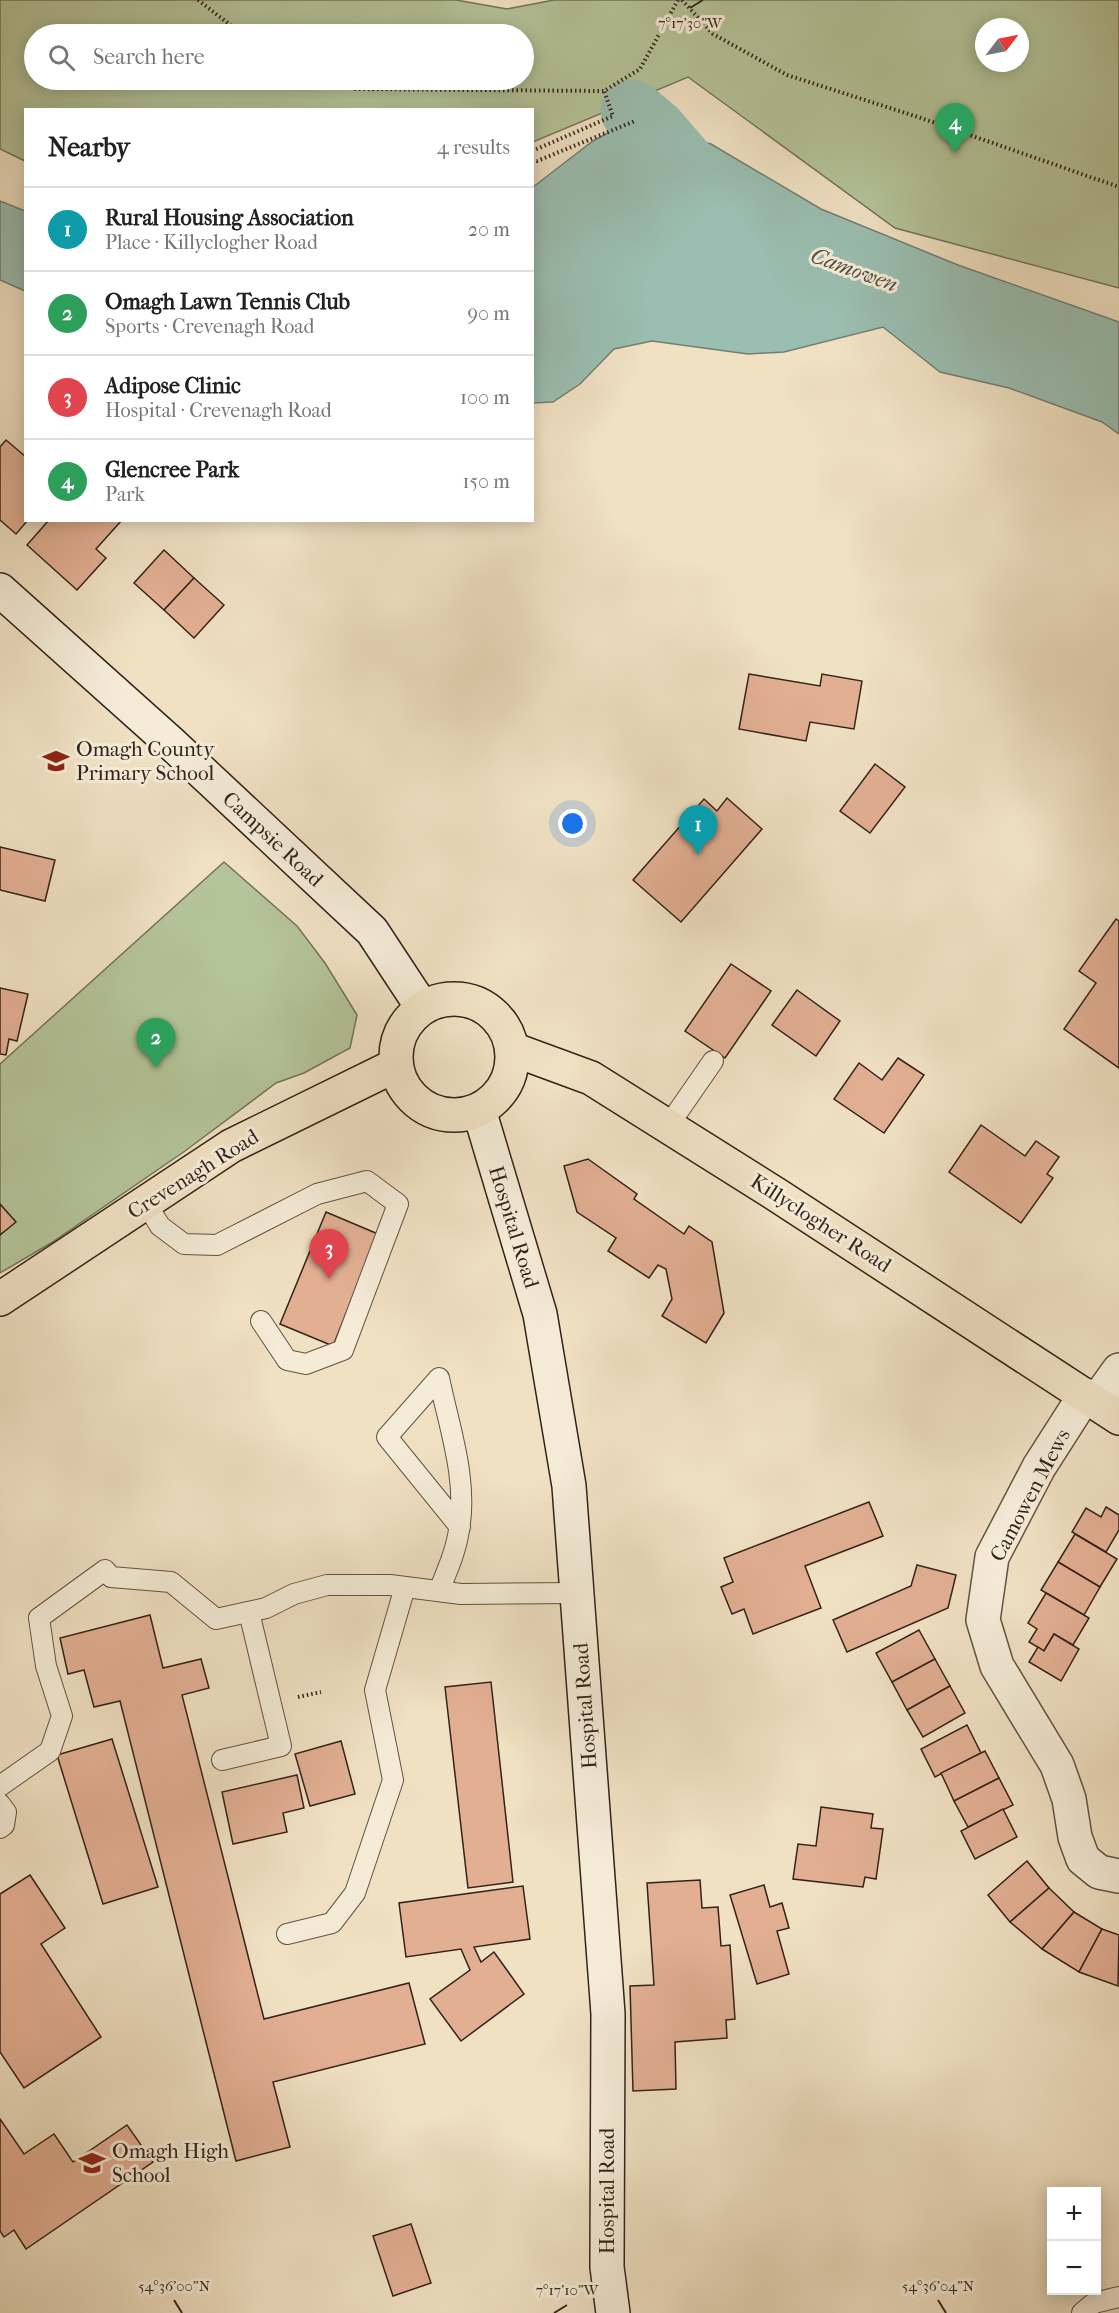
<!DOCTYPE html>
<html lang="en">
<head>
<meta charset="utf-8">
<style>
	body { margin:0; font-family:"IM FELL French Canon",serif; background:#f6f6f6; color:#222 }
	.controls { position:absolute; right:18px; bottom:18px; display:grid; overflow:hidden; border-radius:0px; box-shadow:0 3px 15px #0003 }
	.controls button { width:54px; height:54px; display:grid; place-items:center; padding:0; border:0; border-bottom:2px solid #e0e0e0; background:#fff; color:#222; font:30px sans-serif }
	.compass { position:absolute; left:975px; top:18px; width:54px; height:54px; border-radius:50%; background:#fff; box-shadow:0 3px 15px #0003; rotate:58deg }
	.you { position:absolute; left:573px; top:824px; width:21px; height:21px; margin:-15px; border:4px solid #fff; border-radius:50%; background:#1a73e8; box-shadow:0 0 0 9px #1a73e833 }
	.badge { display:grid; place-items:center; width:39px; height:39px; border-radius:50%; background:#2563eb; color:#fff; font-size:20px; font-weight:700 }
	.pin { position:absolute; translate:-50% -50px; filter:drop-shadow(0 2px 3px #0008) }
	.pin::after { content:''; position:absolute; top:32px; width:21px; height:18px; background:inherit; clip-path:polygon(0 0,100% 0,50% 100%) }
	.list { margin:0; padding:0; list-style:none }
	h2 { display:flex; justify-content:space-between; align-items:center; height:78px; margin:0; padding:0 24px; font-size:26px }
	h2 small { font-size:20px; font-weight:400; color:#767676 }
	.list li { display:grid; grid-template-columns:39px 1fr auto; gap:18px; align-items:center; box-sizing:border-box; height:84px; padding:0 24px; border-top:2px solid #e0e0e0 }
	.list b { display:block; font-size:22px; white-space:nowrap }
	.list p { margin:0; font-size:20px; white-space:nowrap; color:#767676 }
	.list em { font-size:20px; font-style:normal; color:#767676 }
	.icon { flex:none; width:33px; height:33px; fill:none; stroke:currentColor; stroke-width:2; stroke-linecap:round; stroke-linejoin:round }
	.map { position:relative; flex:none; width:1119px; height:2313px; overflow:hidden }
	.search { position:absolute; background:#fff; box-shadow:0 3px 15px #0003; left:24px; top:24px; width:510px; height:66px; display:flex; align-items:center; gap:15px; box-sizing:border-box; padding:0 21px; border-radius:33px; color:#767676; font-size:22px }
	.panel { position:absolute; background:#fff; box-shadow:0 3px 15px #0003; left:24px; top:108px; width:510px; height:414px; border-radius:0px }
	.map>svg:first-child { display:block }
	.green { fill:#b4c499; stroke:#74745a; stroke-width:1.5; fill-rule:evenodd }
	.water { fill:#9abeb1; stroke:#718075; stroke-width:1.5 }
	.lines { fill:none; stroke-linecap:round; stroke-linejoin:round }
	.river { stroke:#9abeb1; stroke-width:63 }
	.building { fill:#e2af93; stroke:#34231b; stroke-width:1.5 }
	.lane-casing { stroke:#635245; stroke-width:22 }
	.street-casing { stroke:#635245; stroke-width:36 }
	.secondary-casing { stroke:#34231b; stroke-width:36 }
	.highway-casing { stroke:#34231b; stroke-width:36 }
	.path { stroke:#34231b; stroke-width:4; stroke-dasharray:1.5 3; stroke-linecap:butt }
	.lane { stroke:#f5ecd8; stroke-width:20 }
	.street { stroke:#f5ecd8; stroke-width:33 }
	.secondary { stroke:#f5ecd8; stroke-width:33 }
	.highway { stroke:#f0e1c3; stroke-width:33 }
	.ticks { fill:none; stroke:#34231b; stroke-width:2 }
	.labels { text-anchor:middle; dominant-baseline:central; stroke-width:6; stroke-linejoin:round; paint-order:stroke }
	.poi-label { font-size:21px; fill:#34231b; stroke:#f5ecd8; text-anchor:start }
	.street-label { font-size:21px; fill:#34231b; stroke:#f5ecd8 }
	.water-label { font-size:22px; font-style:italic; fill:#535248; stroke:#f5ecd8 }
	.ticks-label { font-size:15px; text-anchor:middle; fill:#34231b; stroke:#f5ecd8; stroke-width:6; stroke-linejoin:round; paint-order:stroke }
</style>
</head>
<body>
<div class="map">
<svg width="1119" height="2313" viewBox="0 0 1119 2313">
	<rect width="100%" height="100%" fill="#f0e1c3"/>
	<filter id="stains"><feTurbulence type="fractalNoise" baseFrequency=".00333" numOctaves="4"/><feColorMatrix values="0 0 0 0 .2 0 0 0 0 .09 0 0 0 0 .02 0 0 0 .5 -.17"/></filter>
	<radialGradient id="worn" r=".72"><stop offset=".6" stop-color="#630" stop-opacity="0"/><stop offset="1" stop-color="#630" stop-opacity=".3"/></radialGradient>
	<g class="green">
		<path d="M0 0H456L507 9 554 0H1119V288L895 228 688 77 533 142 532 110H26L25 161 0 149ZM984 27H1020V63H984ZM34 34H524V80H34Z"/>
		<polygon points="224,862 297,926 325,963 357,1015 350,1048 304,1073 276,1083 185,1151 51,1243 0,1273 0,1064"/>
	</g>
	<g class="water">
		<polygon points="628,122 711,144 821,209 958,265 1119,322 1119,434 1102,422 1009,388 940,372 883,327 784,352 748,354 652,341 614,349 580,384 553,402 533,403 533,187 593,141"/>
		<polygon points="0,201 25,211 25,291 0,280"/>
	</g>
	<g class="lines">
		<polyline class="river" points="632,111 655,130 713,197"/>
	</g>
	<g class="building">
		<polygon points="6,440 26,457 26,520 28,520 16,534 0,520 0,447"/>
		<polygon points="49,520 122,520 96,549 106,558 77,590 27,545"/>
		<polygon points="164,550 194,578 164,610 134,583"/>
		<polygon points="194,578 224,605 194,638 164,610"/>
		<polygon points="749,674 820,686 822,674 862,681 854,729 810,722 806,741 739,729"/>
		<polygon points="875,764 905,787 870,833 840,811"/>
		<polygon points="727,798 762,829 681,922 633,880 704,799 717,811"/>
		<polygon points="0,847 55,860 45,901 0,890"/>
		<polygon points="1116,919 1119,921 1119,1068 1064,1029 1096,983 1079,971"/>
		<polygon points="731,964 771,991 725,1058 685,1031"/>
		<polygon points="0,988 28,994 17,1041 9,1039 6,1055 0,1054"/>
		<polygon points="797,990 840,1021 816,1056 772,1025"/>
		<polygon points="898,1058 924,1075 884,1133 834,1099 859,1063 882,1080"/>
		<polygon points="981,1125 1025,1156 1036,1141 1059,1157 1047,1174 1053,1178 1021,1223 949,1172"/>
		<polygon points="588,1159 637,1194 634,1199 684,1234 689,1226 712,1242 724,1313 706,1343 662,1316 672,1299 666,1269 658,1265 649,1278 608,1251 616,1238 577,1212 564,1166"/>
		<polygon points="0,1204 16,1222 0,1235"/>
		<polygon points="326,1212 378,1234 333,1346 280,1324"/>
		<polygon points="869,1502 883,1536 805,1566 821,1608 753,1634 744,1609 732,1614 721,1587 733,1582 724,1558"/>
		<polygon points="1106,1507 1119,1515 1119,1530 1106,1552 1072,1532 1086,1508 1101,1517"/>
		<polygon points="1075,1534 1117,1559 1100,1587 1058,1562"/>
		<polygon points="1058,1562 1100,1587 1084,1615 1041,1590"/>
		<polygon points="917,1565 956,1575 948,1608 847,1652 833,1620 911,1586"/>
		<polygon points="1046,1593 1089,1618 1073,1645 1054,1634 1044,1651 1029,1642 1037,1629 1028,1623"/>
		<polygon points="150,1615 163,1668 201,1659 209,1688 182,1695 264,2019 409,1983 425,2044 273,2082 290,2147 236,2161 120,1701 94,1707 84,1670 68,1674 60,1638"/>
		<polygon points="919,1630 935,1659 892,1682 876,1653"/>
		<polygon points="1054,1634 1079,1649 1061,1681 1029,1662 1038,1647 1044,1651"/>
		<polygon points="935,1659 950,1686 907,1710 892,1682"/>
		<polygon points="491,1682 513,1882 468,1888 445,1687"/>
		<polygon points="950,1686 965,1713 923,1737 907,1710"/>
		<polygon points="967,1725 981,1753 935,1777 921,1749"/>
		<polygon points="112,1739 158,1887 103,1904 57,1755"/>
		<polygon points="341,1741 355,1794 310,1806 295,1754"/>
		<polygon points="985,1751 999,1778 954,1801 941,1773"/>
		<polygon points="297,1775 304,1808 283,1813 287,1832 233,1844 222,1792"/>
		<polygon points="999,1778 1013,1805 968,1827 954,1801"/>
		<polygon points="821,1807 873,1814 871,1828 883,1829 876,1879 865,1877 863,1887 793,1879 798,1844 816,1846"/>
		<polygon points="1003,1809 1017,1837 975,1859 961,1831"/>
		<polygon points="1027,1861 1049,1888 1010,1922 988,1895"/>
		<polygon points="30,1875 65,1928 41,1944 101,2037 24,2088 0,2052 0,1894"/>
		<polygon points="700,1880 702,1908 718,1907 721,1946 730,1945 735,2019 726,2020 727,2038 675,2042 676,2089 633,2091 630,1986 654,1985 647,1883"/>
		<polygon points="764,1885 770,1907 782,1903 789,1928 777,1931 789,1974 757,1984 730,1895"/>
		<polygon points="523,1886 530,1939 474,1947 481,1962 494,1952 524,1994 461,2041 430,1999 470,1970 461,1949 406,1957 399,1903"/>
		<polygon points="1049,1888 1074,1912 1042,1949 1010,1922"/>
		<polygon points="1074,1912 1102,1929 1079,1972 1042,1949"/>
		<polygon points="1102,1929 1119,1935 1118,1986 1079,1972"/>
		<polygon points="0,2119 24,2154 54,2134 73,2162 127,2125 153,2162 26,2249 14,2230 4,2237 0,2231"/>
		<polygon points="411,2224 431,2283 393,2296 373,2236"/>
	</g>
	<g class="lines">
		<g class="lane-casing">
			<g id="lane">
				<polyline points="668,1126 713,1061"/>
				<polyline points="146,1203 160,1226 184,1244 217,1245 317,1194 367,1181 398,1204 343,1350 306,1364 287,1360 261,1321"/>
				<path d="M439 1591C447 1571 456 1551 459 1530 468 1479 449 1427 439 1378L387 1437 460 1527"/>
				<polyline points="222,1760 281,1746 249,1612"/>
				<polyline points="0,1786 50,1751 62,1716 46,1666 39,1618 105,1570 111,1577 171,1582 216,1619 266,1608 294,1594 327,1585 390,1585 461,1594 577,1593"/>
				<polyline points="0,1804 6,1812 4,1825 0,1828"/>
				<polyline points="287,1934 332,1923 355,1893 393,1780 375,1690 405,1587"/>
				<polyline points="1082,2313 1094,2303 1119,2297"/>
			</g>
		</g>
		<g class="street-casing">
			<g id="street">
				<polyline points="1085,1395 1039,1467 992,1557 983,1620 997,1666 1057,1765 1069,1799 1075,1837 1083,1859 1099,1872 1119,1876"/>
				<polyline points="1096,1402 1119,1370"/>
			</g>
		</g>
		<g class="secondary-casing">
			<g id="secondary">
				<polyline points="0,590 171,743 372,931 422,1007"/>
				<polyline points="479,1110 540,1314 569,1486 608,2014 607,2267 613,2313"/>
			</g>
		</g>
		<g class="highway-casing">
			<g id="highway">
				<circle cx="454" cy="1057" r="58"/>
				<polyline points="512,1049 591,1078 777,1195 1119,1418"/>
				<polyline points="0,1299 231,1146 396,1065"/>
			</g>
		</g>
		<g class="path">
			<polyline points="198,0 242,34"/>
			<polyline points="682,0 713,34 787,75 921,118 1119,187"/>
			<polyline points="334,80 353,89 604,91 640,69 678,0"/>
			<polyline points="532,151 613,116 604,91"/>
			<polyline points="532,160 537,161 635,121"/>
			<polyline points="298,1697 321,1692"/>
		</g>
		<use href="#lane" class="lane"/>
		<use href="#street" class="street"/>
		<use href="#secondary" class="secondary"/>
		<use href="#highway" class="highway"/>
	</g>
	<path class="ticks" d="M690 8 703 0M174 2300 182 2313M938 2300 946 2313M554 2313 567 2305"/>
	<defs>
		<g id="school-bare" transform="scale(2.07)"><path d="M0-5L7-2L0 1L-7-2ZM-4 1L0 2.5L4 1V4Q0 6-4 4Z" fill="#8f2418" stroke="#f5ecd8" stroke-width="2.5" paint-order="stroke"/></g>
	</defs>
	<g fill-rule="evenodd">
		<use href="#school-bare" x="56" y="761"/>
		<use href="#school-bare" x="92" y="2163"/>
	</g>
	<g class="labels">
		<g class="poi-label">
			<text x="76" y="749">Omagh County<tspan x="76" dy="24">Primary School</tspan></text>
			<text x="112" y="2151">Omagh High<tspan x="112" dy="24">School</tspan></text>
		</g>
		<g class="street-label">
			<text transform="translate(273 839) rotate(43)">Campsie Road</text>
			<text transform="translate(193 1174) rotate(-32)">Crevenagh Road</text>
			<text transform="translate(821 1223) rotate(33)">Killyclogher Road</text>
			<text transform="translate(514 1227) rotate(73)">Hospital Road</text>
			<text transform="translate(1030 1495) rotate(-62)">Camowen Mews</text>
			<text transform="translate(585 1706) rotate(-94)">Hospital Road</text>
			<text transform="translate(607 2191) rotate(-90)">Hospital Road</text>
		</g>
		<g class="water-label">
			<text transform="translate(854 270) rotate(20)">Camowen</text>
		</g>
	</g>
	<g class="ticks-label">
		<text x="690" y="28">7°17'30"W</text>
		<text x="174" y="2291">54°36'00"N</text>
		<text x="938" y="2291">54°36'04"N</text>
		<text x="567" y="2295">7°17'10"W</text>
	</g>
	<rect width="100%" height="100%" filter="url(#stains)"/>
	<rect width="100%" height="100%" fill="url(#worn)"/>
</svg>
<div class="controls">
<button>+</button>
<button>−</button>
</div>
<svg class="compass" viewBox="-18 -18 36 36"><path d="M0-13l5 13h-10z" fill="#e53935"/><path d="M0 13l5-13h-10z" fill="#767676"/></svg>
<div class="you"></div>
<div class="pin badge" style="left:698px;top:855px;background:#0f9aa8">1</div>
<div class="pin badge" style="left:156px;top:1068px;background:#2e9e5b">2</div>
<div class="pin badge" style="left:329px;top:1279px;background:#e0444e">3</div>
<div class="pin badge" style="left:955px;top:153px;background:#2e9e5b">4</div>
<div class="search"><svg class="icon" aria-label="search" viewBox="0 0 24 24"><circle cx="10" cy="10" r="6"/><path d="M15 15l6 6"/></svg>Search here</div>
<section class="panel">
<h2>Nearby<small>4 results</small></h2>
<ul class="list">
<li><span class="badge" style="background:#0f9aa8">1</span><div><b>Rural Housing Association</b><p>Place · Killyclogher Road</p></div><em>20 m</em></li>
<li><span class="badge" style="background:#2e9e5b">2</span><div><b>Omagh Lawn Tennis Club</b><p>Sports · Crevenagh Road</p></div><em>90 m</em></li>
<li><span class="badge" style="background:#e0444e">3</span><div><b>Adipose Clinic</b><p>Hospital · Crevenagh Road</p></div><em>100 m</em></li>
<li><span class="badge" style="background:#2e9e5b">4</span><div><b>Glencree Park</b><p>Park</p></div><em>150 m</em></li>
</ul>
</section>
</div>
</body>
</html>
